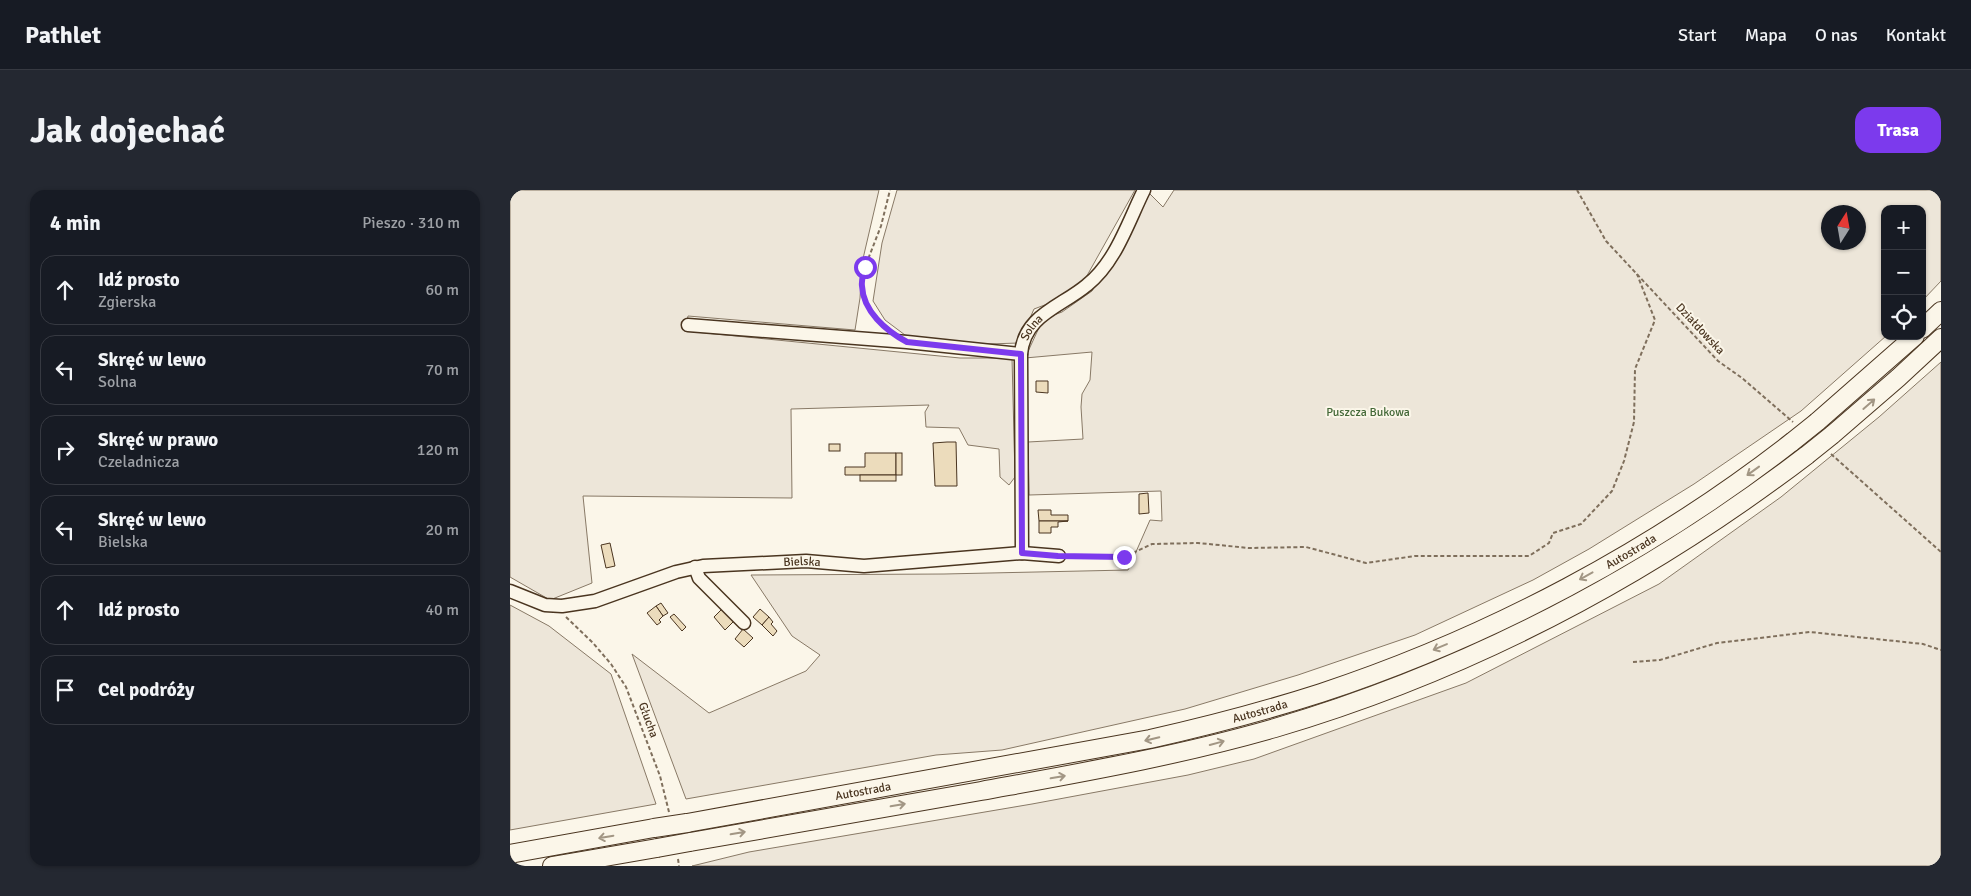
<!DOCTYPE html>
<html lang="pl">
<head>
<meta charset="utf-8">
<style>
	body { margin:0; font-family:Signika,sans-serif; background:#242831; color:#f1f3f6 }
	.controls { position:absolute; right:15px; top:15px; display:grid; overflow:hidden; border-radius:10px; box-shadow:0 1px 4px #0004 }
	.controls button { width:45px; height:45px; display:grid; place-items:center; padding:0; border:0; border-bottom:1px solid #363941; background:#171b24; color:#f1f3f6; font:25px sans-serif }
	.compass { position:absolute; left:1311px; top:15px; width:45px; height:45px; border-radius:50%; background:#171b24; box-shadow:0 1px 4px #0004; rotate:11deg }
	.stop { position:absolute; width:15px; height:15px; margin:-11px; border:4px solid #7c3aed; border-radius:50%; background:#fff }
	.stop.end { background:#7c3aed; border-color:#fff; box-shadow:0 1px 5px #0008 }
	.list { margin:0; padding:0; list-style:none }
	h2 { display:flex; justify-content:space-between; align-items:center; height:65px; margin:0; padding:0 20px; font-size:21px }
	h2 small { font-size:16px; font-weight:400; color:#9ea1a6 }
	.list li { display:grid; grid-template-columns:32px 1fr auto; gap:15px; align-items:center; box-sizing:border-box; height:70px; margin:0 10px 10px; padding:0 10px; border:1px solid #363941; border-radius:15px }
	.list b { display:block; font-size:19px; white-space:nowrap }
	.list p { margin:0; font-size:16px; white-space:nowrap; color:#9ea1a6 }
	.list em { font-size:16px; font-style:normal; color:#9ea1a6 }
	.icon { flex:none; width:28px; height:28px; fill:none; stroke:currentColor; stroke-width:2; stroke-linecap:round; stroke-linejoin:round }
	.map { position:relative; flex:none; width:1431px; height:676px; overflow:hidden; border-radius:15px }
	header { display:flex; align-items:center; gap:30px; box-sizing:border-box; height:70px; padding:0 25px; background:#171b24; border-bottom:1px solid #363941 }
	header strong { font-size:24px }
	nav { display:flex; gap:28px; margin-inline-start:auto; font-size:18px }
	.intro { display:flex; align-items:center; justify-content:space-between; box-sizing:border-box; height:120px; padding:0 30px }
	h1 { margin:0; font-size:35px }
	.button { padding:12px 22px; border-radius:15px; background:#7c3aed; color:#fff; font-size:18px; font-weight:700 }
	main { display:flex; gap:30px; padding:0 30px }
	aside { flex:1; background:#171b24; border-radius:15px; box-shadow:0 1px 4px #0004 }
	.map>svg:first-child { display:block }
	.green { fill:#ede6d9; stroke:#887966; fill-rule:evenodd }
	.building { fill:#ecdcbc; stroke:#4a3520 }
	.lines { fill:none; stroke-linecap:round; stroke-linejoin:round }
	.minor-casing { stroke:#4a3520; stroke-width:15 }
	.highway-casing { stroke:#4a3520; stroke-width:20 }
	.path { stroke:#7f6f5c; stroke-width:2; stroke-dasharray:4 2.5; stroke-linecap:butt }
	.minor { stroke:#fbf6e9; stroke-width:12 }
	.highway { stroke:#fbf6e9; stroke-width:18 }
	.highway-bridge-casing { stroke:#4a3520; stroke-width:20; stroke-linecap:butt }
	.highway-bridge { stroke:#fbf6e9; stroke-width:18 }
	.oneway { stroke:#a29684 }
	.route { stroke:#7c3aed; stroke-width:6 }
	.labels { text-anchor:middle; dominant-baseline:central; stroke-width:4; stroke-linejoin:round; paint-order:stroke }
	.street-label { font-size:12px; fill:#4a3520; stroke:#fbf6e9 }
	.park-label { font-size:12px; fill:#436837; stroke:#fbf6e9 }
</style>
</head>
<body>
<header>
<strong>Pathlet</strong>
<nav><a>Start</a><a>Mapa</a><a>O nas</a><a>Kontakt</a></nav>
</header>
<div class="intro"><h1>Jak dojechać</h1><a class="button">Trasa</a></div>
<main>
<aside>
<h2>4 min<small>Pieszo · 310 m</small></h2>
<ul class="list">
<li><svg class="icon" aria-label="ahead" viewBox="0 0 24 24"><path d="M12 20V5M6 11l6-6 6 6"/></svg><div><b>Idź prosto</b><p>Zgierska</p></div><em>60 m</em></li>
<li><svg class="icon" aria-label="left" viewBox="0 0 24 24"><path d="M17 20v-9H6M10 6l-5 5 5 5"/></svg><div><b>Skręć w lewo</b><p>Solna</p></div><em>70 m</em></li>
<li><svg class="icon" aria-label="right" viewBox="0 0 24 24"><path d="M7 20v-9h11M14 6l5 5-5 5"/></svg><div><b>Skręć w prawo</b><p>Czeladnicza</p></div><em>120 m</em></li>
<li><svg class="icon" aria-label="left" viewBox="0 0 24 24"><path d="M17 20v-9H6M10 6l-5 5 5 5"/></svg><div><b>Skręć w lewo</b><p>Bielska</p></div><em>20 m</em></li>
<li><svg class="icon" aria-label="ahead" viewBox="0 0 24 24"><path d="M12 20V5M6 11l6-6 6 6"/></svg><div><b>Idź prosto</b></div><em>40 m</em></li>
<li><svg class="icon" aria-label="arrive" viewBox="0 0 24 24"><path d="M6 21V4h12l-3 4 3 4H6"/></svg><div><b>Cel podróży</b></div></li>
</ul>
</aside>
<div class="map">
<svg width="1431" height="676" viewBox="0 0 1431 676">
	<rect width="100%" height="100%" fill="#fbf6e9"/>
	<g class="green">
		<polygon points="0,0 369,0 352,73 350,108 345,140 178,126 175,141 450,168 502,168 505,287 499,295 490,287 489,259 458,255 449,238 416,237 415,222 419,215 281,219 282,308 73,306 82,393 40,410 0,387"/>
		<polygon points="387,0 625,0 574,91 548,110 524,119 509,153 478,154 412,149 395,145 375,130 363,111 372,53"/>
		<path d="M664 0H1431V91L1412 111V19H1375L1376 146 1291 221 1184 294 1079 359 1023 390 905 445 788 485 675 519 492 560 426 565 176 609 122 464 199 523 296 481 310 465 282 446 241 385 434 384 618 380 640 330 652 331 651 301 519 305 518 252 573 249 571 217 572 204 580 190 582 162 515 168 533 129 552 122 582 101 638 2 653 17ZM1318 22H1348V52H1318Z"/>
		<polygon points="1431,172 1431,676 182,676 239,662 522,614 678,585 744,569 956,493 1149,394 1271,307 1369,227"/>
		<polygon points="0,415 39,436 101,484 146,614 0,640"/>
	</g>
	<g class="building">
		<polygon points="526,191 538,191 538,203 526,202"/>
		<polygon points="437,252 446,252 447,296 425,296 423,253"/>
		<rect x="319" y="254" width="11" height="7"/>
		<polygon points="355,263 386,263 386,285 335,285 335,277 355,277"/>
		<rect x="386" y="263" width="6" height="22"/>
		<rect x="350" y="285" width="36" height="6"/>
		<polygon points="638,303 639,323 629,324 629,304"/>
		<polygon points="528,320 541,320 541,325 558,325 558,331 529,331"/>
		<polygon points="529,331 558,331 548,332 548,337 541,337 541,343 529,343"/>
		<polygon points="100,353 105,376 96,378 91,355"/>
		<polygon points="151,413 158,423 153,426 146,416"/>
		<polygon points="146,416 153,426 149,430 151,432 147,435 137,423"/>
		<polygon points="212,419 224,431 215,440 204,427"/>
		<polygon points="250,419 259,427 252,435 243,427"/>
		<polygon points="164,424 176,437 172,441 160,427"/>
		<polygon points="259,427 263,432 261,434 267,441 263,446 252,435"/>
		<polygon points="233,439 243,448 234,457 225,449"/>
	</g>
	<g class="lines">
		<g class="minor-casing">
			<g id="minor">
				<polyline points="178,135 397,152 511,164"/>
				<path id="s1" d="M512 363 511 164C514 125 551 117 577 95 606 72 618 32 634 0"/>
				<polyline points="185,377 189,388 234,433"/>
				<path id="s2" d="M0 401 35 415 52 416 85 411 166 382 193 376 296 371 354 376 512 363 549 366"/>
			</g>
		</g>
		<g class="highway-casing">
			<g id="highway">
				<polyline points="1412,139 1431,121"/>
				<polyline points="1307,232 1405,146"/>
				<polyline points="1322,245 1388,188 1431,148"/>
				<path id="s3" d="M177 633 640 549C698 536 755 521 811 503 980 447 1142 361 1282 252"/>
				<path d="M180 652C277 635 374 618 471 601 569 583 668 566 765 538 958 481 1137 387 1297 265"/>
				<polyline points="0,664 144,638"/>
				<polyline points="42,676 147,658"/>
			</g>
		</g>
		<g class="path">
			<polyline points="1067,0 1096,51 1208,171 1232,188 1283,232"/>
			<polyline points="375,138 354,110 351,95 355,77 371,36 380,0"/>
			<polyline points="1321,264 1431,362"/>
			<polyline points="559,366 614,367 642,354 688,353 739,358 796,357 856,373 905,366 1019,366 1039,353 1043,343 1071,334 1102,301 1114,271 1124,232 1125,179 1145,130 1127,84"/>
			<polyline points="56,427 83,453 101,474 116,497 150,586 159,622"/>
			<polyline points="1123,472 1150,470 1207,453 1300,442 1413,454 1431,460"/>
			<polyline points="168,669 169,676"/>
		</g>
		<use href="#minor" class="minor"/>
		<use href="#highway" class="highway"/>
		<g class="highway-bridge-casing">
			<g id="highway-bridge">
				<polyline points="1282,252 1307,232"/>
				<polyline points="1297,265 1322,245"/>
				<polyline points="144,638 177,633"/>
				<polyline points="147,658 180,652"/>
			</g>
		</g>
		<use href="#highway-bridge" class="highway-bridge"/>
	</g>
	<defs><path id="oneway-shaft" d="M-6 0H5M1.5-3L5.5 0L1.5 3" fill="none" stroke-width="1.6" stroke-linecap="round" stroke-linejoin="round" transform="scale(1.25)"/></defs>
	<g class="oneway">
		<use href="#oneway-shaft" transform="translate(1359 214) rotate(-41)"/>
		<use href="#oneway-shaft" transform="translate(1243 281) rotate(144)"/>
		<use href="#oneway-shaft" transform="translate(1076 386) rotate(151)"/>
		<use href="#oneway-shaft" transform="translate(930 457) rotate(157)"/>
		<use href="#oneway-shaft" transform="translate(642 549) rotate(167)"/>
		<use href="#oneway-shaft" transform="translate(707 553) rotate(-15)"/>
		<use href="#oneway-shaft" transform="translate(548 587) rotate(-10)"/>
		<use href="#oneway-shaft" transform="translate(388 615) rotate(-10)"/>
		<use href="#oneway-shaft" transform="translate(228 643) rotate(-10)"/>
		<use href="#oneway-shaft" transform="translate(96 647) rotate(170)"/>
	</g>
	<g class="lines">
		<path class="route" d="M355 77C354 83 351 90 352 96 353 121 376 141 397 152L511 164 512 363 548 366 614 367"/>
	</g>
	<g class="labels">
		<g class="street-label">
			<text stroke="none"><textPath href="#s1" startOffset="228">Solna</textPath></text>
			<text transform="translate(1190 139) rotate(47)">Działdowska</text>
			<text stroke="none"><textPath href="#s3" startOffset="989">Autostrada</textPath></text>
			<text stroke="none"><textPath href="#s2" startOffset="301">Bielska</textPath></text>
			<text stroke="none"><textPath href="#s3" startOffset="584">Autostrada</textPath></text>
			<text transform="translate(138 530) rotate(70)">Głucha</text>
			<text stroke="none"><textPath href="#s3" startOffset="179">Autostrada</textPath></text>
		</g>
		<g class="park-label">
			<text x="858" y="222">Puszcza Bukowa</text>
		</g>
	</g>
</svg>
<div class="controls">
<button>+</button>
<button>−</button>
<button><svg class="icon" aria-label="locate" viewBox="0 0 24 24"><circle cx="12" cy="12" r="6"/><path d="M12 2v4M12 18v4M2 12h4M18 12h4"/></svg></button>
</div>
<svg class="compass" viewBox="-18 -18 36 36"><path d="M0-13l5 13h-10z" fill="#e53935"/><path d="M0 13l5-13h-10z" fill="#9ea1a6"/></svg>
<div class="stop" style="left:355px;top:77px"></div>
<div class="stop end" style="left:614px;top:367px"></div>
</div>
</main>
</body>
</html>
